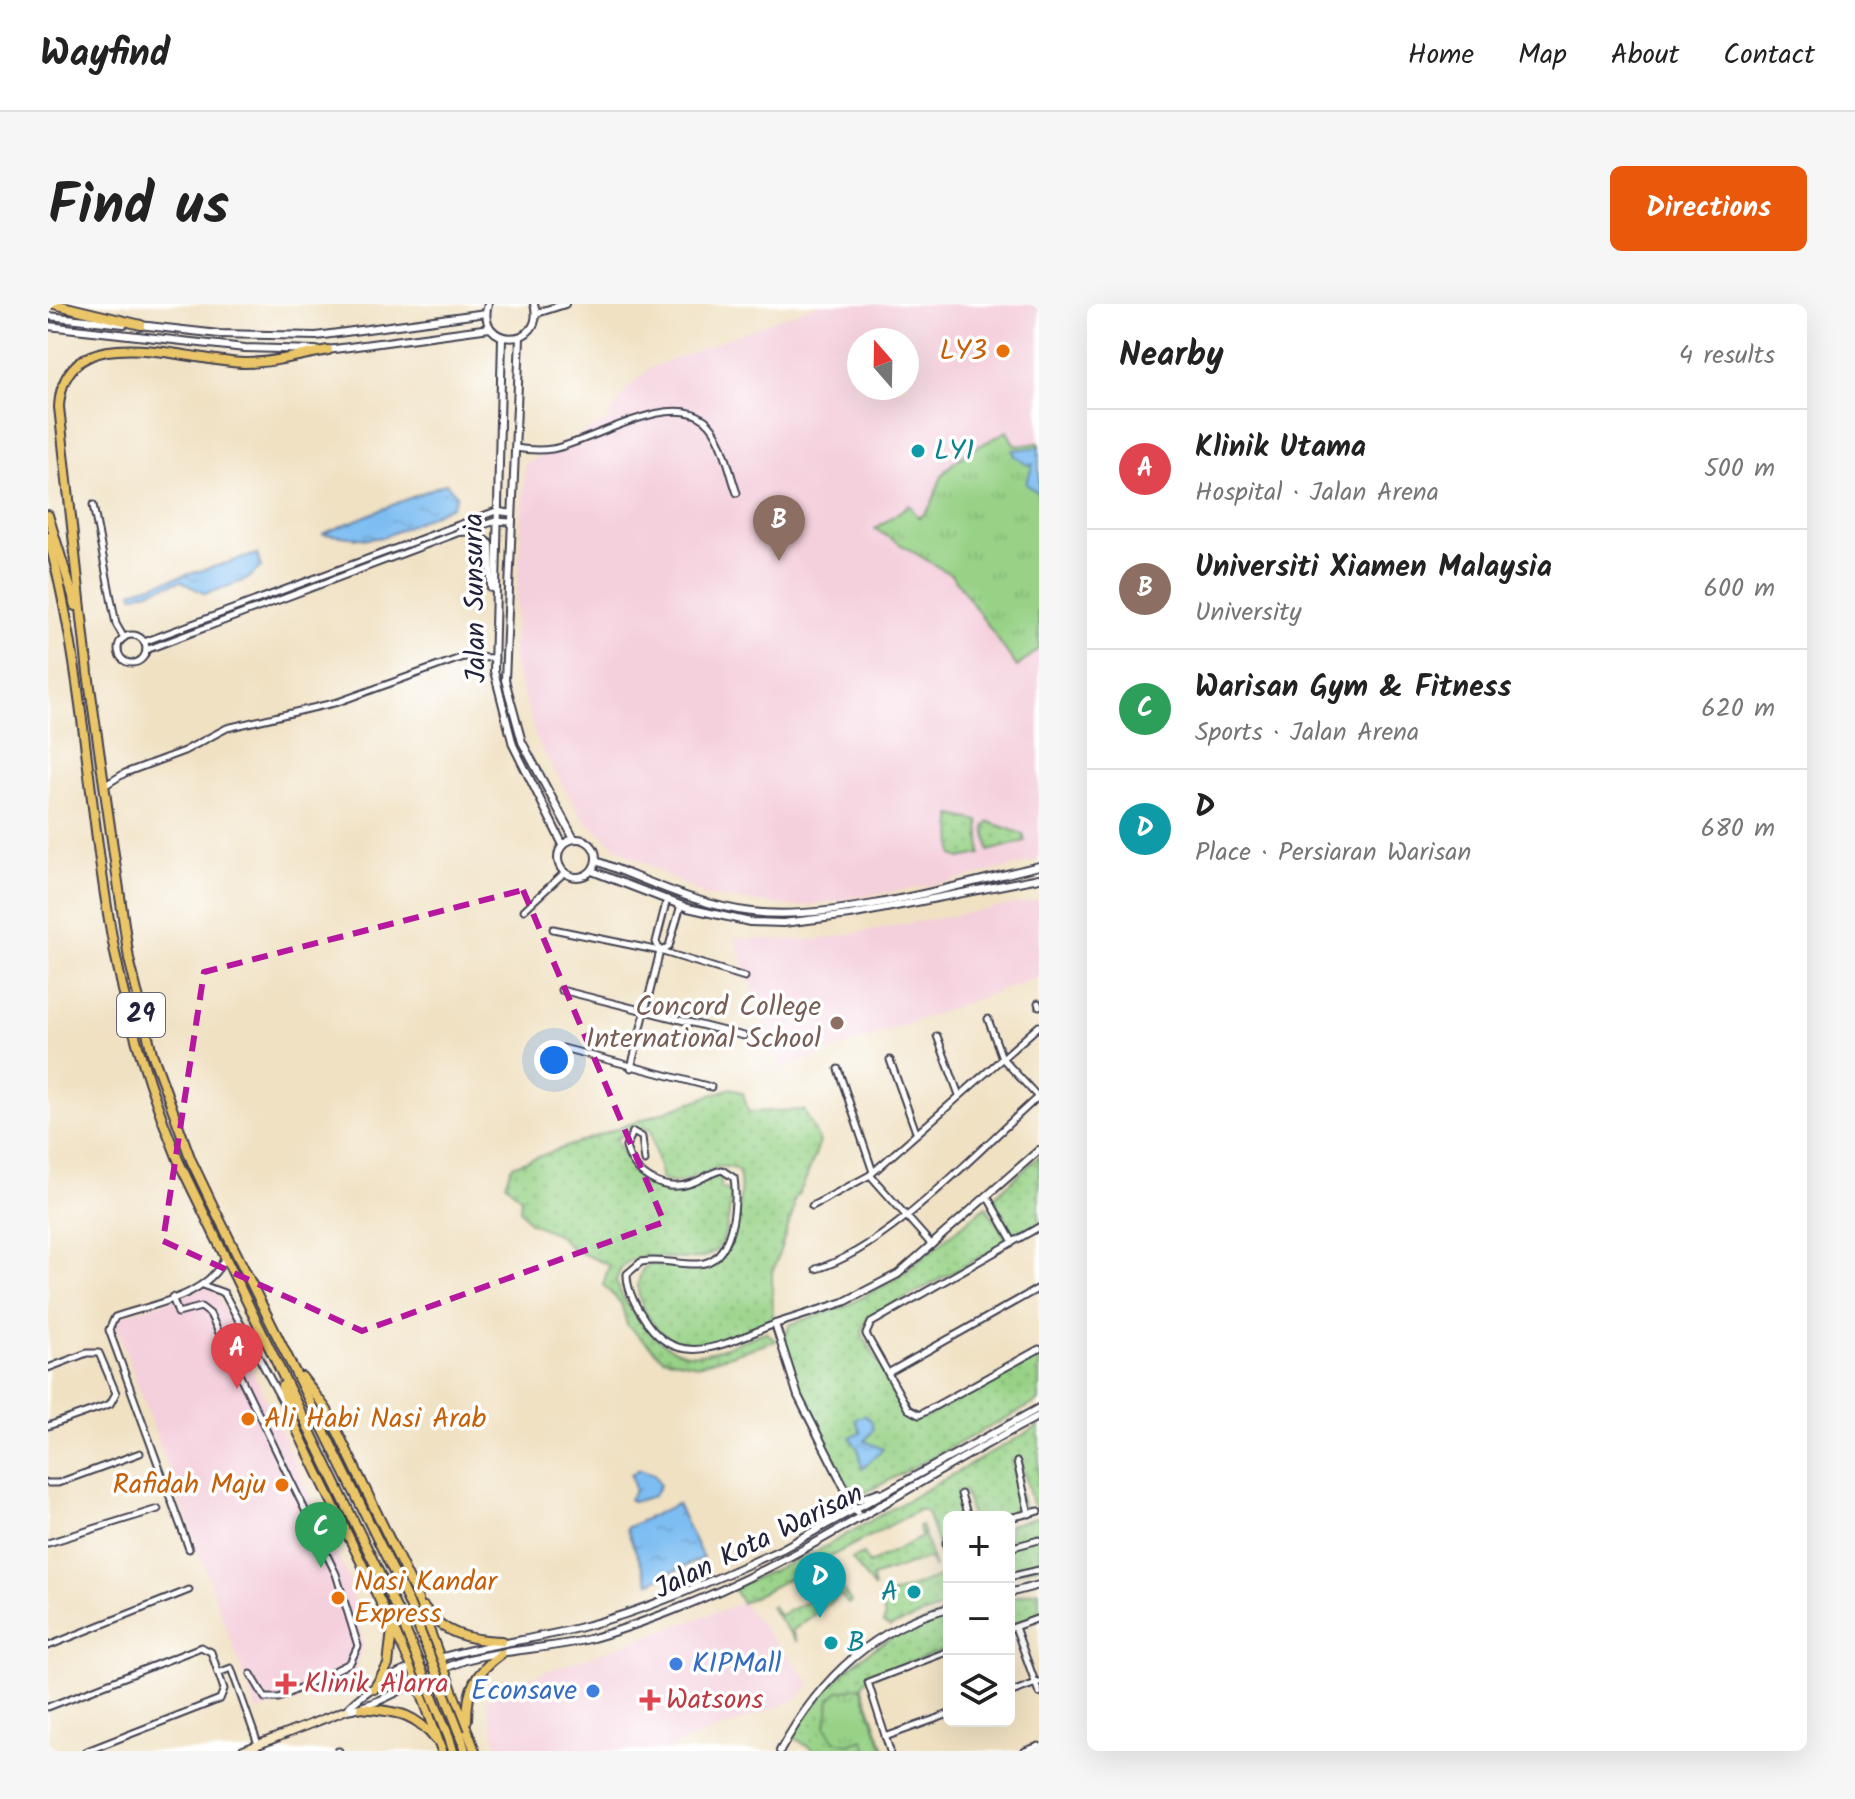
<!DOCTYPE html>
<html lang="en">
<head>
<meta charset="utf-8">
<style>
	body { margin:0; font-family:Kalam,sans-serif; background:#f6f6f6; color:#222 }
	.controls { position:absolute; right:24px; bottom:24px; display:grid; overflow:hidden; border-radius:12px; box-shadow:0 8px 32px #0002 }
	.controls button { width:72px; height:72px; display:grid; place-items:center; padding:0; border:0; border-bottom:2px solid #e0e0e0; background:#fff; color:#222; font:40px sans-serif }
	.compass { position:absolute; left:799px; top:24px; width:72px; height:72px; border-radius:50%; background:#fff; box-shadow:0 8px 32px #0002; rotate:340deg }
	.you { position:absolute; left:506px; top:756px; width:28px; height:28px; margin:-20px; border:6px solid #fff; border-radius:50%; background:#1a73e8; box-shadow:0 0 0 12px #1a73e833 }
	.badge { display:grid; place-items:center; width:52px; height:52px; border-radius:50%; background:#ea580c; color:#fff; font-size:26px; font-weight:700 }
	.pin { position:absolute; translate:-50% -66px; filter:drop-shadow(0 2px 4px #0008) }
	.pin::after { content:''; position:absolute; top:42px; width:28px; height:24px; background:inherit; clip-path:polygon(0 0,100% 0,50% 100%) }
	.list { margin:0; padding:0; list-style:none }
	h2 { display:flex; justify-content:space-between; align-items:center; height:104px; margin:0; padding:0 32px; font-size:34px }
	h2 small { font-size:26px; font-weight:400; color:#767676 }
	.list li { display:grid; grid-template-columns:52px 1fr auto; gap:24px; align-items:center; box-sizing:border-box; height:120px; padding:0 32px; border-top:2px solid #e0e0e0 }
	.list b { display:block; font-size:30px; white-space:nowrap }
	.list p { margin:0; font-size:26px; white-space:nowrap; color:#767676 }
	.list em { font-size:26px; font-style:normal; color:#767676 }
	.icon { flex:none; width:44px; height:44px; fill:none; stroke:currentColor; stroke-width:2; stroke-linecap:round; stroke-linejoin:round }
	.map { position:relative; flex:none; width:991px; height:1447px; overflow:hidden; border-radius:12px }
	header { display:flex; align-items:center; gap:48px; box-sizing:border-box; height:112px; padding:0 40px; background:#fff; border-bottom:2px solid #e0e0e0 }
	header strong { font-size:38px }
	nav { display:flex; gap:44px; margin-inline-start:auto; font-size:28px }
	.intro { display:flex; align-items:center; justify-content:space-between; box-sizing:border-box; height:192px; padding:0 48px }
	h1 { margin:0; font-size:56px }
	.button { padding:20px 36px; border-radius:12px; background:#ea580c; color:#fff; font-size:28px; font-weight:700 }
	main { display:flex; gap:48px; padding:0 48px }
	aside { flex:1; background:#fff; border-radius:12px; box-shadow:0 8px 32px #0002 }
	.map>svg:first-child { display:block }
	.built { fill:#f4cfdc; fill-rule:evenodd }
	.grass { fill:url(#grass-dots); stroke:#5c7a60; stroke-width:2 }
	.park { fill:url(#park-tufts); stroke:#5c7a60; stroke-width:2 }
	.water { fill:url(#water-ripples); stroke:#507096; stroke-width:2 }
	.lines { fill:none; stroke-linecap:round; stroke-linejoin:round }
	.minor-casing { stroke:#413f4f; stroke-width:9 }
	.tertiary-casing { stroke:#413f4f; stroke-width:10 }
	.secondary-casing { stroke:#413f4f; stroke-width:11 }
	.trunk-casing { stroke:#413f4f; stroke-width:12 }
	.minor { stroke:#fff; stroke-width:5 }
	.tertiary { stroke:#fff; stroke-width:6 }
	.secondary { stroke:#f7e8c3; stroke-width:7 }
	.trunk { stroke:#ebc669; stroke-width:8 }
	.trunk-bridge-casing { stroke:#413f4f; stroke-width:12; stroke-linecap:butt }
	.trunk-bridge { stroke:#ebc669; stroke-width:8 }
	.marked { fill:none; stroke:#b5179e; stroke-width:6; stroke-dasharray:16 10; stroke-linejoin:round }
	.food-dot { fill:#e8710a; stroke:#fff; stroke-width:3 }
	.culture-dot { fill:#0f9aa8; stroke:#fff; stroke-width:3 }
	.education-dot { fill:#8d6e63; stroke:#fff; stroke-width:3 }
	.shop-dot { fill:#3f7fe0; stroke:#fff; stroke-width:3 }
	.health-dot { fill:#e0444e; stroke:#fff; stroke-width:3 }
	.labels { text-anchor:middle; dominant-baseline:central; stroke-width:7; stroke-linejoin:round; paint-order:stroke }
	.shield { fill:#fff; stroke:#646476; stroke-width:2 }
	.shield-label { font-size:26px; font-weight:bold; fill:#22223b }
	.food-label { font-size:28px; fill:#c56008; stroke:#fff; text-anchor:end }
	.culture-label { font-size:28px; fill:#0d838f; stroke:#fff; text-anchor:start }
	.street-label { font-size:28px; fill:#22223b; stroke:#fff }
	.education-label { font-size:28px; fill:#785e54; stroke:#fff; text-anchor:end }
	.shop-label { font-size:28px; fill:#366cbe; stroke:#fff; text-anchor:start }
	.health-label { font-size:28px; fill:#be3a42; stroke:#fff; text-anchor:start }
</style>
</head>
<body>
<header>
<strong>Wayfind</strong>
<nav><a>Home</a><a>Map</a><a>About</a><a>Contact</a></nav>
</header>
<div class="intro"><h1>Find us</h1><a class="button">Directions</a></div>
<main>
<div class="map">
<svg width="991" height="1447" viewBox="0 0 991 1447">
	<defs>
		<pattern id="grass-dots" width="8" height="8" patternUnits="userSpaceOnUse" patternTransform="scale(2)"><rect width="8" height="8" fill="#97d286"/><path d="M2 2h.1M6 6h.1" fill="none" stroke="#82b475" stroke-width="1.8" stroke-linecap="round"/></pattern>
		<pattern id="park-tufts" width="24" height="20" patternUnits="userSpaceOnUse" patternTransform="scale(2)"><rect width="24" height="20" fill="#97d286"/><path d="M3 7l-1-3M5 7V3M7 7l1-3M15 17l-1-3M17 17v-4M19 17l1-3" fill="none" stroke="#82b475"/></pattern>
		<pattern id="water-ripples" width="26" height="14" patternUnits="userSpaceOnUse" patternTransform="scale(2)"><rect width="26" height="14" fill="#7dbdf2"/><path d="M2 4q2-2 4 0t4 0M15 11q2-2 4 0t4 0" fill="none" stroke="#6ca2d0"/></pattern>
	</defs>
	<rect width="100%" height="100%" fill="#fff"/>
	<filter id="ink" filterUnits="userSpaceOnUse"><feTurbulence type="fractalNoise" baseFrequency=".0125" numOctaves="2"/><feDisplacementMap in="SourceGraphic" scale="16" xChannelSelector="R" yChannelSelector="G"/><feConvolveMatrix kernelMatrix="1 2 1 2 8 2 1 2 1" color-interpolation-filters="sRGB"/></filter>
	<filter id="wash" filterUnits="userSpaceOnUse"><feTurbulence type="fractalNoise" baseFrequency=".006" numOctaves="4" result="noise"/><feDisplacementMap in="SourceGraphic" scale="32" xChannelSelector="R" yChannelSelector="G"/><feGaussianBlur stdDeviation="1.8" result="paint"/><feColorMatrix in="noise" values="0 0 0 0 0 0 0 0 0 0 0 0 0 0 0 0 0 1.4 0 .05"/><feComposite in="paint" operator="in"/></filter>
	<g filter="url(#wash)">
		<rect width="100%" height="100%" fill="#f0e1c2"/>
		<g class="built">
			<path d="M770 0H991V556L896 579 751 603 658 592 569 544 533 512 489 437 465 355 477 160 560 116 578 86 602 64ZM811 36H859V84H811Z"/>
			<polygon points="991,596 991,673 733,765 687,634 768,636"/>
			<polygon points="158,983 166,983 301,1276 315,1340 306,1368 209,1408 66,1015"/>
			<polygon points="694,1299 763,1379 748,1396 613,1447 450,1447 438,1396 474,1376"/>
		</g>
		<g class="grass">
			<polygon points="904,511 931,517 933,550 912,554 905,551"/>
			<polygon points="941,518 975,530 977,537 941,547 937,523"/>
			<path d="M683 784 695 789 700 808 756 806 772 838 755 882 745 898 746 905 724 970 725 1012C716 1022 699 1027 687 1032 650 1046 617 1047 597 1007 589 993 588 981 594 966L603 960C622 960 648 969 665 959 683 948 700 882 689 866 664 852 641 888 614 876L602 826 596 824 568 834C576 856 599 889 631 886 646 884 659 875 673 871V884L684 888C681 903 681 924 674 938 651 980 579 924 568 978 580 1008 615 1055 653 1050 676 1047 696 1034 718 1028L728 1037 650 1061 615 1054 579 1021 573 999 555 981 561 961 524 945 509 930 481 918 472 906 473 894 457 879 464 862Z"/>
			<polygon points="991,852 991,919 965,931 945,894"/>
			<path d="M938 902 957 932 956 940 818 1016 814 1030 861 1112 879 1113 991 1049V1097L813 1191C778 1172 747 1073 734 1036L743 1020 798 1002 847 976Z"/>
			<polygon points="991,1122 991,1203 984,1200 973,1154 964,1157 975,1201 971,1209 955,1213 924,1213 916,1186 908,1188 916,1213 901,1213 901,1229 893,1239 901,1266 901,1301 842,1323 835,1319 837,1313 831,1295 899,1270 879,1208 873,1205 694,1299 685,1284 769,1247"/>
			<polygon points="991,1213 991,1262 961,1270 961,1221"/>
			<polygon points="873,1221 887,1264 881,1254 824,1273 826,1285 804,1255 815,1250 821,1260 874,1233 870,1223"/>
			<polygon points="785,1271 803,1298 800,1300 793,1291 744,1327 749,1338 722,1303 725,1302 731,1312 785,1284 780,1274"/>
			<polygon points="991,1286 991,1311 961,1322 961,1294"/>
			<path d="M901 1309V1344L819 1374 814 1382 837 1447H767L745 1433C782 1370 831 1331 901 1309Z"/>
		</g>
		<g class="park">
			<path d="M959 127 967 142 991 139V345L969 363 905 272 827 225 861 201 871 214C891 200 885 181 899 165 914 149 940 138 959 127Z"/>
			<polygon points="813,1383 836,1447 820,1447 815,1435 800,1440 787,1437 778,1422 782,1395 791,1387"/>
		</g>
		<g class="water">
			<polygon points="991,143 991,189 978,180 985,160 979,161 967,152 965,146"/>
			<polygon points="398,179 409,191 404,202 336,233 320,235 274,230"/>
			<polygon points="209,250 213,263 198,276 157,290 133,277 85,292 84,287"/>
			<polygon points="817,1111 823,1116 825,1125 817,1137 835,1145 814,1165 811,1147 802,1133 813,1129 807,1115"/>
			<polygon points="592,1165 606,1170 612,1181 606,1192 585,1198 581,1195 587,1186 583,1170"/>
			<polygon points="629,1200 655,1254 601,1279 578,1224"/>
		</g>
	</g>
	<g filter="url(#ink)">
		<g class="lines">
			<g class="minor-casing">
				<g id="minor">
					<path d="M467 144C480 146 491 147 504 145 544 138 621 87 657 116 675 130 681 168 689 189"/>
					<polyline points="45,201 68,320 76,334"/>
					<circle cx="84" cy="345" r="14"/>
					<polyline points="96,338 448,207 462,209"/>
					<polyline points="98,346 412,228 448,217 462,218"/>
					<polyline points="56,482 77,469 136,447 179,424 290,398 415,353 447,354"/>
					<polyline points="476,606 516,569"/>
					<polyline points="505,625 612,647 697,673"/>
					<polyline points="613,647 621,642 633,601"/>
					<polyline points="513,686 696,732"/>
					<polyline points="990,699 991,702"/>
					<polyline points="940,715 954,754 990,793"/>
					<polyline points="889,732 911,791"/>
					<polyline points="515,744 663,783"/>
					<polyline points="842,756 868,828"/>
					<polyline points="583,764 612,647 608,638 619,595"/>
					<polyline points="790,765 825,868"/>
					<path d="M597 857 594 833 585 828 578 843C585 870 615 890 644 879 655 875 663 868 674 866L686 874C690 899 685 959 650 960 631 961 613 954 593 958L579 970C579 985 586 999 594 1011 628 1071 679 1038 727 1020"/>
					<polyline points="822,871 884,941"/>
					<polyline points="939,892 965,938"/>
					<polyline points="764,902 822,871 991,722"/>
					<polyline points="991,923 823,1019 818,1030 860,1105 871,1111 991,1045"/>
					<path d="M768 965C839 946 933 843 991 792"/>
					<polyline points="157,982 176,989 239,1106"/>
					<polyline points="124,993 130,1009 153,1003 162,1010 288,1270 310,1342 302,1359 231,1394 217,1394 203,1370"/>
					<polyline points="0,1064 39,1049 51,1049 68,1089 62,1100 0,1122"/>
					<polyline points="840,1069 991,984"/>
					<polyline points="969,1158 981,1210"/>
					<polyline points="0,1179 10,1179 92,1149"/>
					<polyline points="913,1190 920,1213"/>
					<polyline points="961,1214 991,1207"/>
					<polyline points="901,1233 898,1239 901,1255"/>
					<polyline points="0,1239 110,1205"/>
					<polyline points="961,1244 991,1236"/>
					<path d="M141 1245 61 1026 67 1013C105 1000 160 993 177 953"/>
					<polyline points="961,1273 991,1266"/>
					<polyline points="967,1323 991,1389"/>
					<polyline points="961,1325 991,1314"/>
					<polyline points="0,1342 141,1286"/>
					<polyline points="170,1369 183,1364 210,1440"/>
					<polyline points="961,1389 991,1378"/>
					<polyline points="0,1403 153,1343 163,1348 176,1385 172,1395 39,1447"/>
					<polyline points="837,1433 901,1410"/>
					<polyline points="290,1447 291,1447"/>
					<polyline points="842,1447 820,1378 901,1347"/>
					<polyline points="977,1447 991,1442"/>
				</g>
			</g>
			<g class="tertiary-casing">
				<g id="tertiary">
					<path d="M440 0C427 45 499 45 486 0"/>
					<polyline points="489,9 517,0"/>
					<polyline points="0,12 76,20"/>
					<polyline points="91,21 171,30 268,32 438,9"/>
					<polyline points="0,22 197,44 268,46"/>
					<polyline points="454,34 446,367 465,441 515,541"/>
					<polyline points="472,34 457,376 474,438 526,535"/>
					<polyline points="279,46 442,24"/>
					<polyline points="412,228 424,227 442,240 443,284"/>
					<circle cx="529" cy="554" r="19"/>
					<path d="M548 557C599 576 650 602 704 608 784 618 911 581 991 562"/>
					<polyline points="544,567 640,604 702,618 735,619 802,611 991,574"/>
					<polyline points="797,1188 812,1195 831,1188"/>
					<polyline points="809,1208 750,1092 727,1020 796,998 850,970 991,846"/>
					<polyline points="776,1218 790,1210 798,1191"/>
					<polyline points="961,1289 991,1281"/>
					<path d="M298 1406C357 1345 454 1344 530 1324 601 1306 668 1275 734 1245L991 1104"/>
					<path d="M298 1406C339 1401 379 1367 421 1355 460 1345 501 1345 541 1335 568 1328 595 1318 621 1308 753 1258 867 1176 991 1112"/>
					<path d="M732 1447C769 1379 823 1324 901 1304"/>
				</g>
			</g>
			<g class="secondary-casing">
				<polyline id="secondary" points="194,1447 298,1406"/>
			</g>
			<g class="trunk-casing">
				<g id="trunk">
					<polyline points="6,0 93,21"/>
					<path d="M280 46C253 51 224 59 196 59 137 57 16 10 11 103L40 369 81 655 104 749 143 856 166 904 361 1299"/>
					<polyline points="0,211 28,302"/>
					<path d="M0 233C37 369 40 511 67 649 81 721 103 790 131 858L350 1308"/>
					<polyline points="254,1073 279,1106 367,1288 427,1447"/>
					<polyline points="234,1082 248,1124 365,1365 394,1447"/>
					<path d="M376 1303C394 1330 422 1336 453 1337"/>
					<polyline points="326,1385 340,1361 344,1326"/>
					<path d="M313 1404C348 1408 365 1407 388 1436"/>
					<path d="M419 1416C419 1384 427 1369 453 1350"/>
					<polyline points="412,1429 417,1447"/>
					<polyline points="401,1433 405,1447"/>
				</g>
			</g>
			<use href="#minor" class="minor"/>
			<use href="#tertiary" class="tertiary"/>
			<use href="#secondary" class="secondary"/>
			<use href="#trunk" class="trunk"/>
			<g class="trunk-bridge-casing">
				<g id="trunk-bridge">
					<polyline points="361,1299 412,1429"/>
					<polyline points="350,1308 401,1433"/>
				</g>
			</g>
			<use href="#trunk-bridge" class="trunk-bridge"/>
		</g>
	</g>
	<path class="marked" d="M475 586 616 918 314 1027 115 937 156 668Z"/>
	<g class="food-dot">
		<circle cx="955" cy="47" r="8"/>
		<circle cx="200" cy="1115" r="8"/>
		<circle cx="234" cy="1181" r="8"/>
		<circle cx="290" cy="1294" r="8"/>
	</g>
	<g class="culture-dot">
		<circle cx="870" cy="147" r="8"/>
		<circle cx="866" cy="1288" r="8"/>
		<circle cx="783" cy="1339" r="8"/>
	</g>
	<circle class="education-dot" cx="789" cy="719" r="8"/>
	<g class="shop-dot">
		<circle cx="628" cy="1360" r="8"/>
		<circle cx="545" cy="1387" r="8"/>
	</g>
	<g class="health-dot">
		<path d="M234 1368h8v8h8v8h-8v8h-8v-8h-8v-8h8z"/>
		<path d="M598 1384h8v8h8v8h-8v8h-8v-8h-8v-8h8z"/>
	</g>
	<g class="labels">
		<rect class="shield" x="69" y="689" width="48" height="44" rx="6"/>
		<g class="shield-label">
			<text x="93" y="711">29</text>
		</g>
		<g class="food-label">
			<text x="939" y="47">LY3</text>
			<text x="216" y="1115" text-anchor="start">Ali Habi Nasi Arab</text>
			<text x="218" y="1181">Rafidah Maju</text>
			<text x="306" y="1278" text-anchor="start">Nasi Kandar<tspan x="306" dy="32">Express</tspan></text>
		</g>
		<g class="culture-label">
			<text x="886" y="147">LY1</text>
			<text x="850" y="1288" text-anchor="end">A</text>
			<text x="799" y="1339">B</text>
		</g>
		<g class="street-label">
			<text transform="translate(428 294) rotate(-91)">Jalan Sunsuria</text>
			<text transform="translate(711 1238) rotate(-26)">Jalan Kota Warisan</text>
		</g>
		<g class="education-label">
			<text x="773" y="703">Concord College<tspan x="773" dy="32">International School</tspan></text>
		</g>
		<g class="shop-label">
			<text x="644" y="1360">KIPMall</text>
			<text x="529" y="1387" text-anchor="end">Econsave</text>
		</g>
		<g class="health-label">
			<text x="256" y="1380">Klinik Alarra</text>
			<text x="618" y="1396">Watsons</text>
		</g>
	</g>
</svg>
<div class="controls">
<button>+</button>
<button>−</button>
<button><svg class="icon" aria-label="layers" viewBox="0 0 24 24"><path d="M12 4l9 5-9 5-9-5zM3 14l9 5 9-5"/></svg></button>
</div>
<svg class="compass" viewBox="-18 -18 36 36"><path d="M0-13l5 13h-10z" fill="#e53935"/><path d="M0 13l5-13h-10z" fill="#767676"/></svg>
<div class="you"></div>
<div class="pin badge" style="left:189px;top:1085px;background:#e0444e">A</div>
<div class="pin badge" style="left:731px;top:257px;background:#8d6e63">B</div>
<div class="pin badge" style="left:273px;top:1264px;background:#2e9e5b">C</div>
<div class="pin badge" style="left:772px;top:1314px;background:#0f9aa8">D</div>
</div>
<aside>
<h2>Nearby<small>4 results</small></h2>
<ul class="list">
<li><span class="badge" style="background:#e0444e">A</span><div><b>Klinik Utama</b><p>Hospital · Jalan Arena</p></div><em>500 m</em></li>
<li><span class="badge" style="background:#8d6e63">B</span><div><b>Universiti Xiamen Malaysia</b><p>University</p></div><em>600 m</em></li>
<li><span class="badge" style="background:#2e9e5b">C</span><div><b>Warisan Gym &amp; Fitness</b><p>Sports · Jalan Arena</p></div><em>620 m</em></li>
<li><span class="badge" style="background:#0f9aa8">D</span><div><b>D</b><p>Place · Persiaran Warisan</p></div><em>680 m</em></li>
</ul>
</aside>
</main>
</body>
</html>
